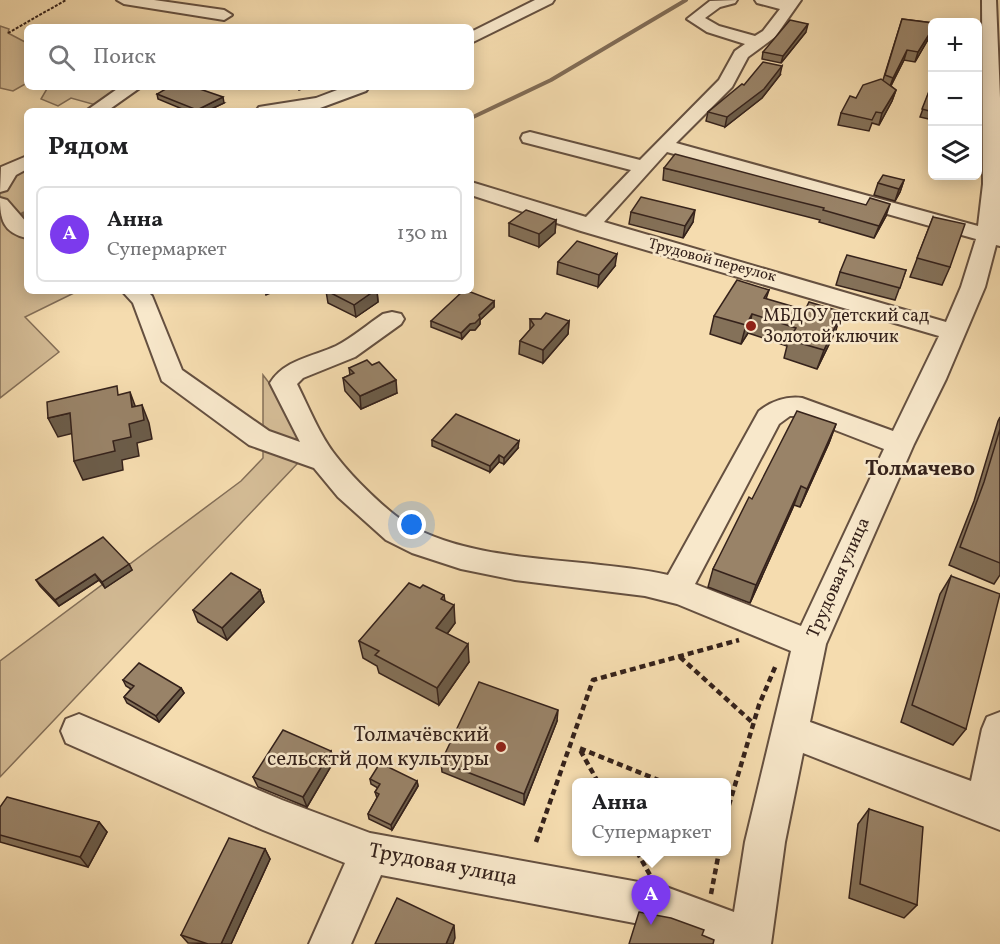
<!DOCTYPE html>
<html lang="ru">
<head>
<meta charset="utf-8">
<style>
	body { margin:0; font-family:Vollkorn,serif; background:#f2f2f2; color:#202124 }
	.controls { position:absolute; right:18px; top:18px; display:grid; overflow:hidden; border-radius:9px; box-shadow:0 3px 15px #0003 }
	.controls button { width:54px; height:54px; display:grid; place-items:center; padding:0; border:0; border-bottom:2px solid #e0e0e0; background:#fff; color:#202124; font:30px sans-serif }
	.you { position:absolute; left:412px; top:525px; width:21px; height:21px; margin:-15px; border:4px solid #fff; border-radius:50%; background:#1a73e8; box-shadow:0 0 0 9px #1a73e833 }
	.badge { display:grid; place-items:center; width:39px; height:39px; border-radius:50%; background:#7c3aed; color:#fff; font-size:20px; font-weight:700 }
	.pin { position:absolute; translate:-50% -50px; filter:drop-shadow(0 2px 3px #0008) }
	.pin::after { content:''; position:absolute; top:32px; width:21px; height:18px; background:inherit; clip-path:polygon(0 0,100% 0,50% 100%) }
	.popup { position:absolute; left:572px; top:778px; width:159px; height:78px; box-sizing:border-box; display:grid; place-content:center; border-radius:9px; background:#fff; filter:drop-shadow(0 2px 4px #0005); font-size:20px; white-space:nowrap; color:#757577 }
	.popup b { font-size:22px; color:#202124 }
	.popup::after { content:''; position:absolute; left:50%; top:100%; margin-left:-12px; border:12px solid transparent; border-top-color:#fff }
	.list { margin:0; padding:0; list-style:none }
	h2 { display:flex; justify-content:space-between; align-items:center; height:78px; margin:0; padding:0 24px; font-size:26px }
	h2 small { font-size:20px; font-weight:400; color:#757577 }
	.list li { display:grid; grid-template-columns:39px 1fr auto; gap:18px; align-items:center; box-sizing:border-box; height:96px; margin:0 12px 12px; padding:0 12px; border:2px solid #e0e0e0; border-radius:9px }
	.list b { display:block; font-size:22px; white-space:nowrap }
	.list p { margin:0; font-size:20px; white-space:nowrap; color:#757577 }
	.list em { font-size:20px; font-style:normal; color:#757577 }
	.icon { flex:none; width:33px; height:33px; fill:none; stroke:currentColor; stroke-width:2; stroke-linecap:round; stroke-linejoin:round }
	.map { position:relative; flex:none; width:1000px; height:944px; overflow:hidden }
	.search { position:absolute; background:#fff; box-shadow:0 3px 15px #0003; left:24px; top:24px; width:450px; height:66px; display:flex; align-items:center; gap:15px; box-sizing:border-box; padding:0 21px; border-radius:9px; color:#757577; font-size:22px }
	.panel { position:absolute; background:#fff; box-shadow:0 3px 15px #0003; left:24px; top:108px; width:450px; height:186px; border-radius:9px }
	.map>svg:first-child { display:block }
	.green { fill:#d4bc96; stroke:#846f58; stroke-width:1.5 }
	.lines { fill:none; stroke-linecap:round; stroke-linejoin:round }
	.stream-far1 { stroke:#816c56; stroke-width:4 }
	.stream { stroke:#816c56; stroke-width:4.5 }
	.minor-casing { stroke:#655040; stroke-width:4 }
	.path-far1 { stroke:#35221b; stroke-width:2; stroke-dasharray:3 1.5; stroke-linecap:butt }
	.path { stroke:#35221b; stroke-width:4.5; stroke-dasharray:6 4; stroke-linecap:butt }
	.minor { fill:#f8e8cb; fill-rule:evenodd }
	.wall { fill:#847159; stroke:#35221b; stroke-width:1.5 }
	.shaded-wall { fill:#6b5c49; stroke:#35221b; stroke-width:1.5 }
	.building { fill:#998368; stroke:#35221b; stroke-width:1.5 }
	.poi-dot { fill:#8f2418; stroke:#f8e8cb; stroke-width:2 }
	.labels { text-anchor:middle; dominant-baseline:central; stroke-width:5; stroke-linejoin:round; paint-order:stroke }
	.far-street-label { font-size:15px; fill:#35221b; stroke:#f8e8cb }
	.poi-label { font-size:18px; fill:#35221b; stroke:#f8e8cb; text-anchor:start }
	.street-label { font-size:18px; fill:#35221b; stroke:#f8e8cb }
	.quarter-label { font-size:21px; font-weight:bold; fill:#35221b; stroke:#f8e8cb }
	.near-poi-label { font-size:21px; fill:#35221b; stroke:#f8e8cb; text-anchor:end }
	.near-street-label { font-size:21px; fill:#35221b; stroke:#f8e8cb }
</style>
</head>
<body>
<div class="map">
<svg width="1000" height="944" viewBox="0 0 1000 944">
	<rect width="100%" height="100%" fill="#f5dcaf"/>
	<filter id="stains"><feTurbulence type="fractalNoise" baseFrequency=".00333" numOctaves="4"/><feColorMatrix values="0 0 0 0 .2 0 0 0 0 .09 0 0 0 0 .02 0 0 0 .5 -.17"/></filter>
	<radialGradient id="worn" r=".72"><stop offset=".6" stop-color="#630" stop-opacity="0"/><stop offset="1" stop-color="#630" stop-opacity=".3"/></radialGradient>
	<g class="green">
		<polygon points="0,26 9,29 8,33 27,43 27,83 13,91 0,88"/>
		<polygon points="48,87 132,87 103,107 71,98 58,106 41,99"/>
		<polygon points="27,166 27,291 78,291 25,317 59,352 0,398 0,168 9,169"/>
		<polygon points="263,375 316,444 0,777 0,661 241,481 263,458"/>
	</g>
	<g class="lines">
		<polyline class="stream-far1" points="471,118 551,80 686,0"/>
		<polyline class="stream" points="23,214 27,213"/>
		<g class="minor-casing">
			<g id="minor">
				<polygon points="117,0 154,0 224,10 232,15 224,20 124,4"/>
				<polygon points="535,0 554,0 552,3 471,43 471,32"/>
				<path d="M737 0 735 3 720 7 705 18 719 26 755 36 763 31 780 9 757 3 755 0H801L775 37 748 57 732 87 676 143 978 226 983 184 982 0H996L1000 98V246L996 245 985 287 946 379 914 444 826 644 810 722 971 781 982 729 987 717 1000 712V830L803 753 785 842 771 944H708L666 929 381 875 351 944H309L345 863 263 830 66 743 61 731 66 719 79 714 282 800 370 833 666 887 734 912 745 842 791 651 677 604 645 596 515 580 461 569 412 553 386 540 338 497 314 468 249 445 162 381 133 303 122 291H147L152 296 182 370 269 431 300 442 270 383C284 360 312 357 336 346 352 338 368 324 383 314L392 312 401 314 404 319 401 324 355 357 303 378 297 384C309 408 320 436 336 456 353 478 386 511 409 525 479 565 589 557 668 575L759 411C772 401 786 396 802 398L893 431 939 336 581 231 471 195V182L586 217 631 170 523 142 521 138 523 134 530 132 640 160 719 80 735 51 745 44 707 32 687 19 710 1ZM667 152 976 239 961 287 946 322 604 222ZM790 416H799L884 449 801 626 695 584 779 424Z"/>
				<polygon points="120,87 141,87 107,111 86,111"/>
				<polygon points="345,87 369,87 366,91 320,108 302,111 256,111 259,107 265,106 316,98"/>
				<polygon points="27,156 27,169 16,175 7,190 0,192 1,167"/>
				<path d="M0 198 7 200 27 223V238C3 233 0 219 0 198Z"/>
			</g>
		</g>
		<polyline class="path-far1" points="8,33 66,0"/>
		<g class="path">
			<polyline points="680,657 753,723"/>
			<polyline points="598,782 579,748 663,782"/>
			<polyline points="726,815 759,705 776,665"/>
			<polyline points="536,842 593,680 739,640"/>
			<polyline points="637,852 650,875"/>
			<polyline points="711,894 719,852"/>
		</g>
		<use href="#minor" class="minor"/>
	</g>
	<g class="wall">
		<polygon points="902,19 933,23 933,31 915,62 904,60 891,86 896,90 892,101 879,125 872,123 869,131 838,125 841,113 883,80"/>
		<polygon points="806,32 781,63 762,59 763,52"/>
		<polygon points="780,75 762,98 725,127 706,121 708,112 744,85"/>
		<polygon points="933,81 933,120 920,117"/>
		<polygon points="157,94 224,103 207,111 187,111 158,99"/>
		<polygon points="664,168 886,216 874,238 819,222 820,220 663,180"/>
		<polygon points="904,180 900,192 895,201 874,195 878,183"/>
		<polygon points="631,212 693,222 683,238 629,224"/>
		<polygon points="933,217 950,267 942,285 910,277"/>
		<polygon points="556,220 555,233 539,247 509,236 509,223"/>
		<polygon points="558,262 615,266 598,287 557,274"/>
		<polygon points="906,270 895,300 836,285 840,272"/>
		<polygon points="769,290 766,299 836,330 817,369 784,358 787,346 748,333 741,344 710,334 714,316"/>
		<polygon points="326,291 377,291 378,302 356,317 328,303"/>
		<polygon points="494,301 494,307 480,320 480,324 475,330 470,330 462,339 431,327 431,321"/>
		<polygon points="530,319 569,321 568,334 543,363 519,354 520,341 530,330"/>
		<polygon points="372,365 397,393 361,409 345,391 343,378 350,375 349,368"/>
		<polygon points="1000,417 1000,575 994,584 949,565 974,501 998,421"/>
		<polygon points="836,424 829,443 800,507 794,505 750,603 708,587 713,569 752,499"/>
		<polygon points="432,440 518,448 504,464 499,462 490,472 432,446"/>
		<polygon points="129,564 132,570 105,588 99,580 59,606 40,586 36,580"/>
		<polygon points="951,576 966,729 953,745 901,722 940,594"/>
		<polygon points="420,588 444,595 445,601 455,623 447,634 469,662 439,705 379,673 377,666 363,658 359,641"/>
		<polygon points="260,590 264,602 227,640 198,622 193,610"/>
		<polygon points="123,680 181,688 184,693 159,722 127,703 124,697 131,689 126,686"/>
		<polygon points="557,721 524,805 442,772 441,762"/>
		<polygon points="331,751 334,761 307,807 258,787 253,777"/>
		<polygon points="370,779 417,781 418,786 392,830 369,819 368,814 377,798 375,792 378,788 371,784"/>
		<polygon points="0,807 99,822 107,832 88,867 0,842"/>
		<polygon points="869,809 917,905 904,918 849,898 858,824"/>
		<polygon points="265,849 270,859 231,944 188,943 181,935"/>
	</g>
	<g class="shaded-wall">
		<polygon points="808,24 806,32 781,63 783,56"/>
		<polygon points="933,28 931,34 915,62 918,52"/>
		<polygon points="907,50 904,60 889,89 893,78"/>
		<polygon points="782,66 780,75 762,98 725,127 727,117"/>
		<polygon points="298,87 307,87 299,90"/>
		<polygon points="896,90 892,101 879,125 882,113"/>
		<polygon points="223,97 224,103 207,111 198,111 197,110"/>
		<polygon points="904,180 900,192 895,201 899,189"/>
		<polygon points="890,204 886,216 874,238 879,226"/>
		<polygon points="695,210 693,222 683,238 685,226"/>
		<polygon points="556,220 555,233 539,247 539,234"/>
		<polygon points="617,254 615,266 598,287 599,275"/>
		<polygon points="265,291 275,291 266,295"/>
		<polygon points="374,291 377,291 378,302 356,317 354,305"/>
		<polygon points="494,301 494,307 480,320 480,324 475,330 470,330 462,339 461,333"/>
		<polygon points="842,312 836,330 817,369 824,350"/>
		<polygon points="752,314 748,333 741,344 746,325"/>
		<polygon points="569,321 568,334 543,363 543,350"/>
		<polygon points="396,380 397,393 361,409 360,396"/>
		<polygon points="130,392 137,411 142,405 149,423 152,439 137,443 139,456 122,460 123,470 83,480 74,461 113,441 129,424 132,407"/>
		<polygon points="70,413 78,432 58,437 48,418"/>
		<polygon points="836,424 829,443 800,507 807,489"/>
		<polygon points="519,441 518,448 504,464 504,458"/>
		<polygon points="499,455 499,462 490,472 490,466"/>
		<polygon points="801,486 794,505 750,603 756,585"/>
		<polygon points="129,564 132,570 105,588 102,582"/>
		<polygon points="95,574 99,580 59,606 55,600"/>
		<polygon points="260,590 264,602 227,640 222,628"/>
		<polygon points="454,605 455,623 438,646 436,628"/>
		<polygon points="468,644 469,662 439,705 437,688"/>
		<polygon points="181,688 184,693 159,722 156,716"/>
		<polygon points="558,710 557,721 524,805 524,794"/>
		<polygon points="331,751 334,761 307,807 303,797"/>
		<polygon points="417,781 418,786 392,830 391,825"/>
		<polygon points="99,822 107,832 88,867 80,857"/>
		<polygon points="265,849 270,859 231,944 221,944"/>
		<polygon points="454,925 455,938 453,944 446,944"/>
	</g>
	<g class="building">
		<polygon points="902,19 933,23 933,28 918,52 907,50 893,78 885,75"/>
		<polygon points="790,20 808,24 783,56 763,52"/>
		<polygon points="763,62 782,66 764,89 727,117 708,112 742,84 744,85"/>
		<polygon points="881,79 896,90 882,113 876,112 872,120 841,113 850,96 856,98 863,85"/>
		<polygon points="933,81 933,112 922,109"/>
		<polygon points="169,87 194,87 223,97 197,110 157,94"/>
		<polygon points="675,154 866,205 870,198 890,204 879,226 823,210 824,208 664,168"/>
		<polygon points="883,175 904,180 899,189 878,183"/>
		<polygon points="641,197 695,210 685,226 631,212"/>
		<polygon points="526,210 556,220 539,234 509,223"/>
		<polygon points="933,217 965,224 950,267 917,258"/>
		<polygon points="577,241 617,254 599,275 558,262"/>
		<polygon points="847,255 906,270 900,288 840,272"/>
		<polygon points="737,280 769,290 764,298 805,310 809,302 842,312 824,350 789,340 796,328 752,314 746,325 714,316"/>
		<polygon points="327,291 374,291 354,305"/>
		<polygon points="463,291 468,291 494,301 479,315 480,318 475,323 470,324 461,333 431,321"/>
		<polygon points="546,313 569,321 543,350 520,341 534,325 530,319 541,319"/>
		<polygon points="367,360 372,365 379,362 396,380 360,396 343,378 354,373 349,368"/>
		<polygon points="117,386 118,395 130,392 132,407 142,405 144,420 129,424 131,437 113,441 115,451 74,461 70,413 48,418 47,402"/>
		<polygon points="797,411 836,424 807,489 801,486 756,585 713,569 749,497 752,499"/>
		<polygon points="456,414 519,441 504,458 499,455 490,466 432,440"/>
		<polygon points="1000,429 1000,563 960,547 984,482"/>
		<polygon points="103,537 129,564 102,582 95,574 55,600 36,580"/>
		<polygon points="231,573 260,590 222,628 193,610"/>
		<polygon points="951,576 1000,594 966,729 912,705"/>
		<polygon points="409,583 420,588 423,585 444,595 441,599 454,605 436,628 468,644 437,688 375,655 379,651 359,641"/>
		<polygon points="139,663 181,688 156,716 124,697 134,686 123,680"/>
		<polygon points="479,682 558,710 524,794 441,762"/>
		<polygon points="283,730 331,751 303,797 253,777"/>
		<polygon points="380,763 417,781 391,825 368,814 379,794 375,792 380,784 370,779"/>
		<polygon points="7,797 99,822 80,857 0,835 0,807"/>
		<polygon points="869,809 923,827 917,905 860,884"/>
		<polygon points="229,838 265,849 221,944 208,944 181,935"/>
		<polygon points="397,898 454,925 446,944 375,944"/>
		<polygon points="639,912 671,918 704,930 702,935 714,940 713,944 629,944"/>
	</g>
	<g class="poi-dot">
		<circle cx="751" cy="326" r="6"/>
		<circle cx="501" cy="747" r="6"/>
	</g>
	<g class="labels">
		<g class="far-street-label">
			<text transform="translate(712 261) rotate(15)">Трудовой переулок</text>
		</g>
		<g class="poi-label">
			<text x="763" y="316">МБДОУ детский сад<tspan x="763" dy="21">Золотой ключик</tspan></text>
		</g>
		<g class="street-label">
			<text transform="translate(839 578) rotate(-66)">Трудовая улица</text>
		</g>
		<g class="quarter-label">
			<text x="920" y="469">Толмачево</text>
		</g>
		<g class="near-poi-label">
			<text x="489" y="735">Толмачёвский<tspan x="489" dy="24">сельсктй дом культуры</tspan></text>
		</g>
		<g class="near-street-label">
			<text transform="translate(443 865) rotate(11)">Трудовая улица</text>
		</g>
	</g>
	<rect width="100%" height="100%" filter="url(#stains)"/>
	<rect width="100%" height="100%" fill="url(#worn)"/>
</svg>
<div class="controls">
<button>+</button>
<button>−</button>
<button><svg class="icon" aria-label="layers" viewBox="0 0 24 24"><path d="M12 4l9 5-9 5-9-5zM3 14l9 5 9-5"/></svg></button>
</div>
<div class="you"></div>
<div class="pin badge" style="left:651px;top:925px">A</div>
<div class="popup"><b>Анна</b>Супермаркет</div>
<div class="search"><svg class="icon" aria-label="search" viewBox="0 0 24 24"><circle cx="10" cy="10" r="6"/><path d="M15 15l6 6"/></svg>Поиск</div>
<section class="panel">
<h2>Рядом<small></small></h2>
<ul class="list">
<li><span class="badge">A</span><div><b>Анна</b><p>Супермаркет</p></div><em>130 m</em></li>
</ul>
</section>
</div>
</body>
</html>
